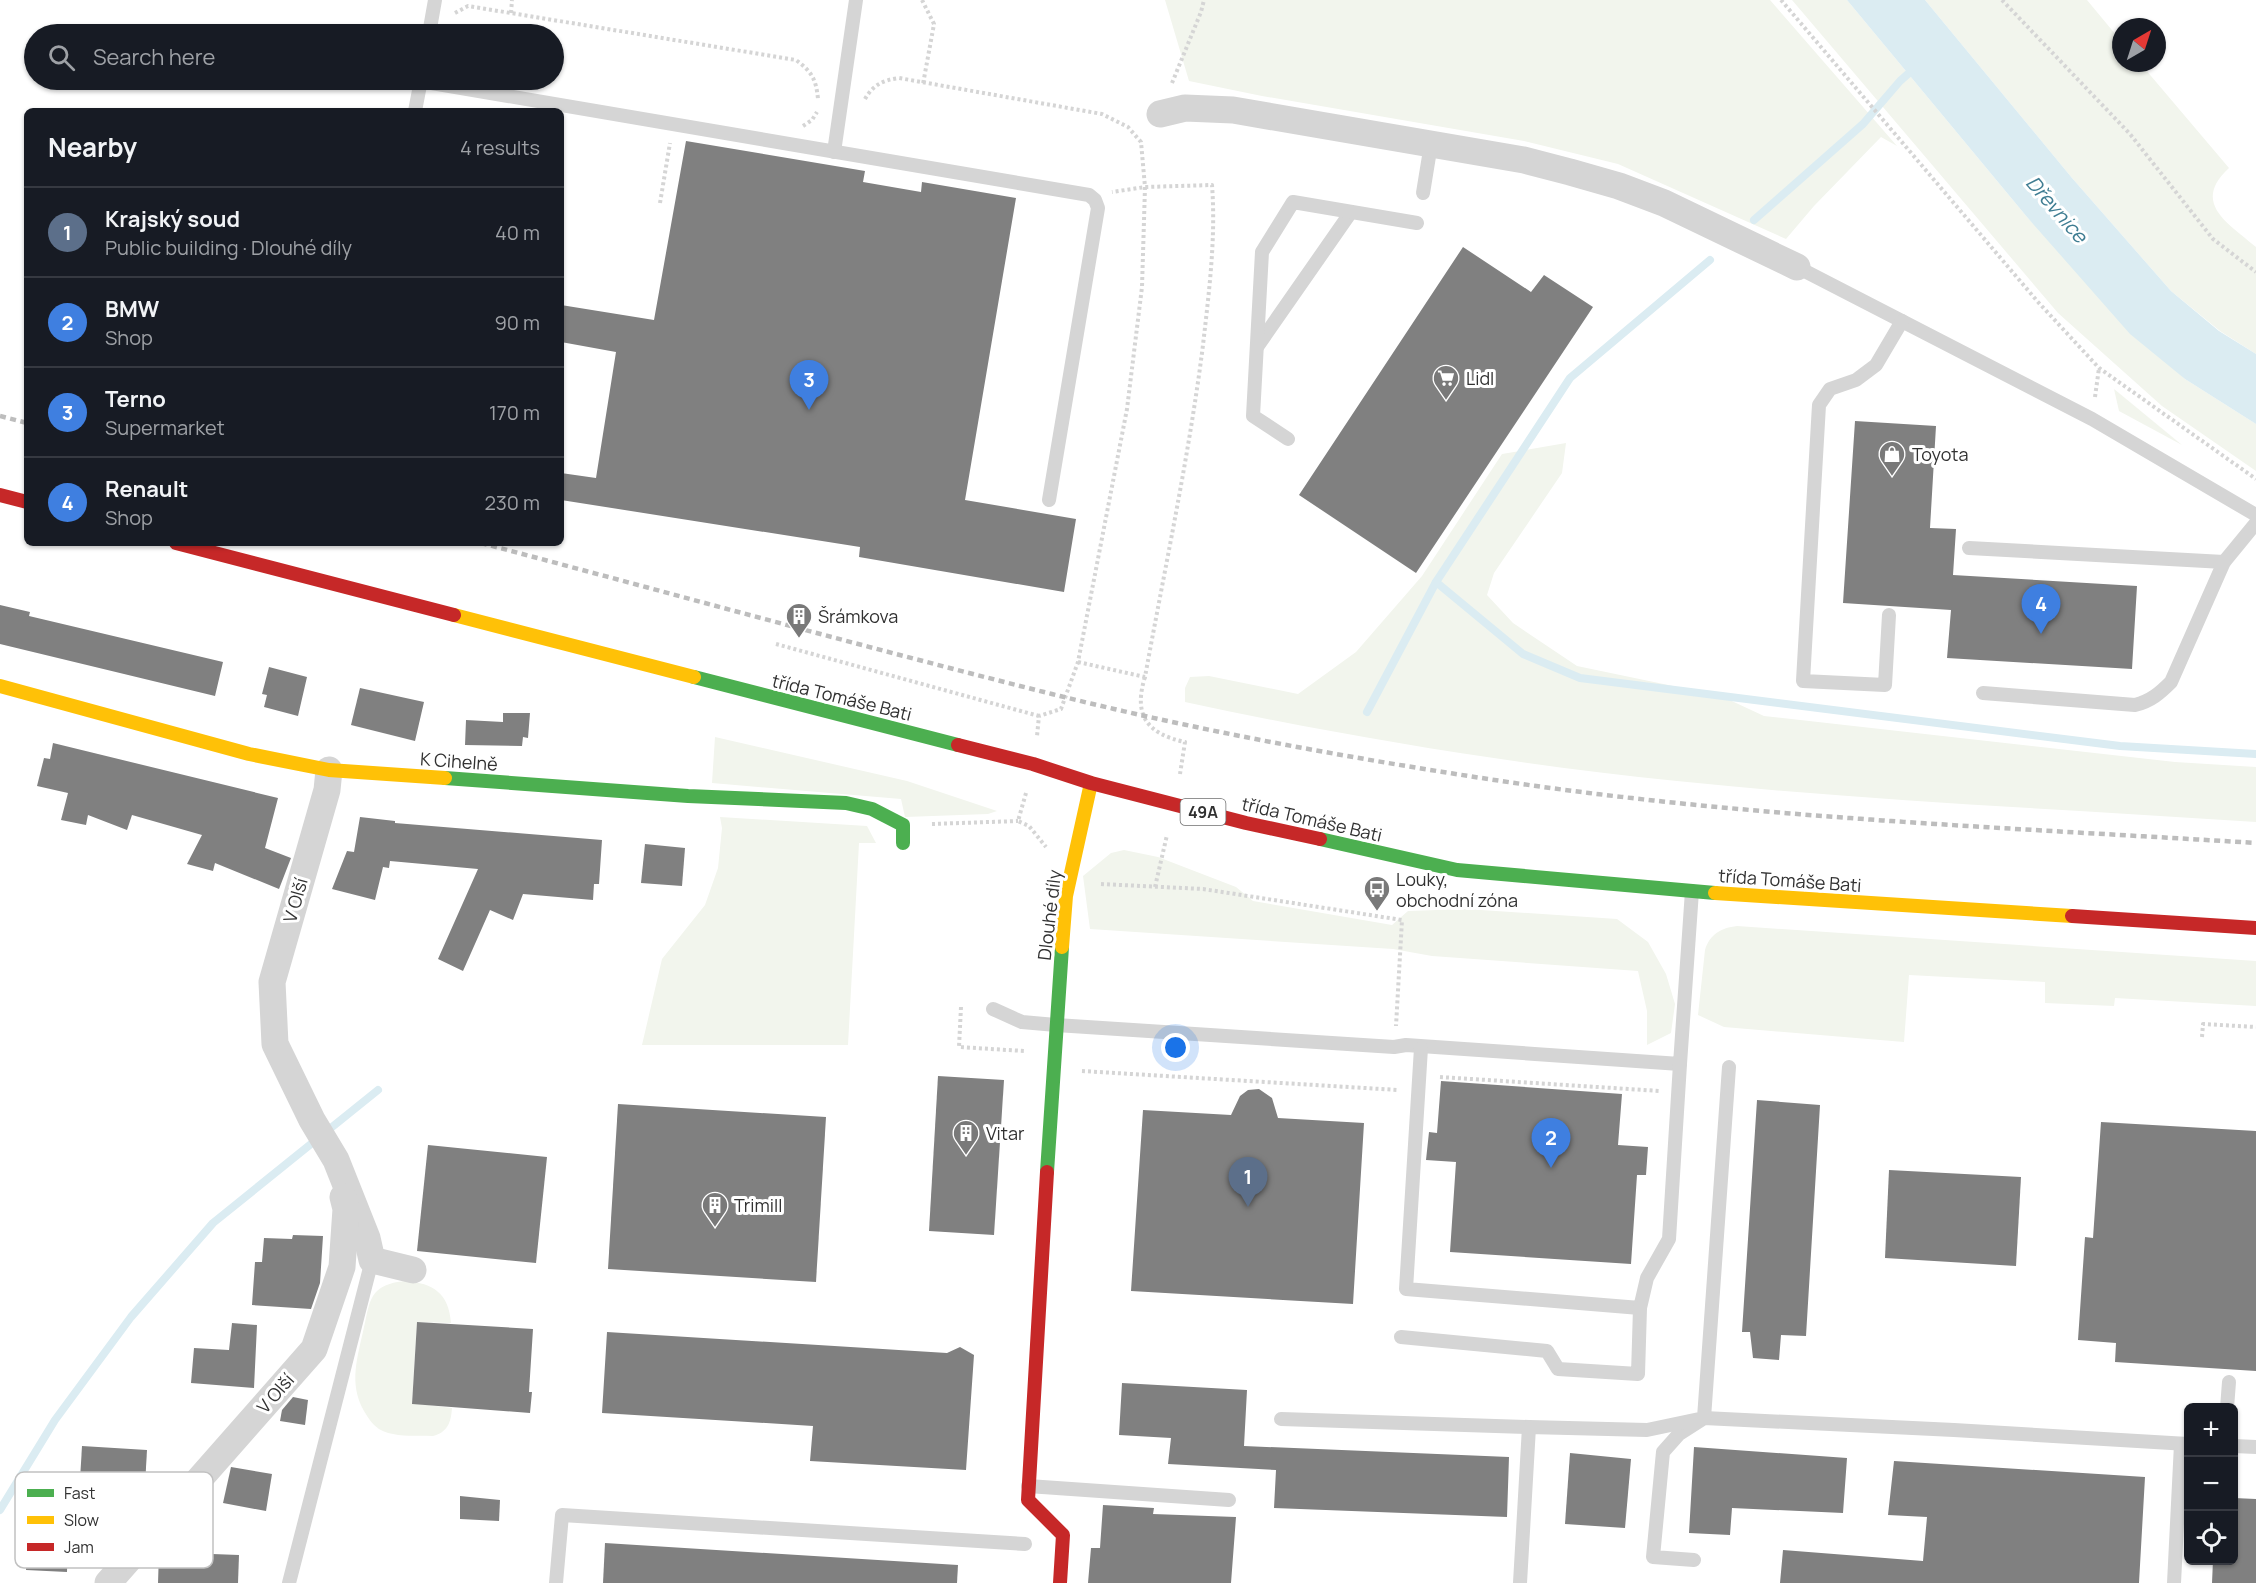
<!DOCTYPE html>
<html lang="en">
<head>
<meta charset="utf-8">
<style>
	body { margin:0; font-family:Manrope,sans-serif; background:#20242c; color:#f1f3f6 }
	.controls { position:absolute; right:18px; bottom:18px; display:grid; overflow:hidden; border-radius:9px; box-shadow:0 2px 4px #0004 }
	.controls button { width:54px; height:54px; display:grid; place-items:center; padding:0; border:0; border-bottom:2px solid #363941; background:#171b24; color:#f1f3f6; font:30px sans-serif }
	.compass { position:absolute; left:2112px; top:18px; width:54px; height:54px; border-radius:50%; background:#171b24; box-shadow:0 2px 4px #0004; rotate:39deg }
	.you { position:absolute; left:1176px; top:1048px; width:21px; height:21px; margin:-15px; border:4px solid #fff; border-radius:50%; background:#1a73e8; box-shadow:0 0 0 9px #1a73e833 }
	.badge { display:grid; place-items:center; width:39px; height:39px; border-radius:50%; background:#0b8043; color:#fff; font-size:20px; font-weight:700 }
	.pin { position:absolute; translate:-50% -50px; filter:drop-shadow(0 2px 3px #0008) }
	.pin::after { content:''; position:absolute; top:32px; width:21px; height:18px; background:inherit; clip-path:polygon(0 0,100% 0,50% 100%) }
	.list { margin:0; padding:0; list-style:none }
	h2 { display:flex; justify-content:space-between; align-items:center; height:78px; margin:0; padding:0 24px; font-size:26px }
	h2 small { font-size:20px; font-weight:400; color:#9ea1a6 }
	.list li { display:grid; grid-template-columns:39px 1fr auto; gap:18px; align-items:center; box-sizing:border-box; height:90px; padding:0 24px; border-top:2px solid #363941 }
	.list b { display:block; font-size:22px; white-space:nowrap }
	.list p { margin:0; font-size:20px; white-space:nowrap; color:#9ea1a6 }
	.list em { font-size:20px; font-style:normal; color:#9ea1a6 }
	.icon { flex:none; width:33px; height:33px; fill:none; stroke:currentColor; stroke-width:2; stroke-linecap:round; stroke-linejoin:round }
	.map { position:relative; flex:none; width:2256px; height:1583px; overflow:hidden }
	.search { position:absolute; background:#171b24; box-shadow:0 2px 4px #0004; left:24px; top:24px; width:540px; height:66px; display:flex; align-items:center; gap:15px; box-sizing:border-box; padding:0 21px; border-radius:33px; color:#9ea1a6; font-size:22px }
	.panel { position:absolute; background:#171b24; box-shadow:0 2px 4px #0004; left:24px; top:108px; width:540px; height:438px; border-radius:9px }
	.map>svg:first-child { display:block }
	.green { fill:#f2f5ed }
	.water { fill:#dbecf2 }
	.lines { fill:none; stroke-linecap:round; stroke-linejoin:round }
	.stream { stroke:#dbecf2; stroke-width:8 }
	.building { fill:#808080 }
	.path { stroke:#d5d5d5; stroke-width:4; stroke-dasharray:3 3; stroke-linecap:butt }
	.lane { stroke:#d5d5d5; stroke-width:14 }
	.street { stroke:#d5d5d5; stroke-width:27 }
	.fast { stroke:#4caf50; stroke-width:14 }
	.slow { stroke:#ffc107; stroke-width:14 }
	.jam { stroke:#c62828; stroke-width:14 }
	.rail { stroke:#bdbdbd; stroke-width:4.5; stroke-dasharray:6 4.5; stroke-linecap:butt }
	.labels { text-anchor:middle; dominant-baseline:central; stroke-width:6; stroke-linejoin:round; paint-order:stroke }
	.shield { fill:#fff; stroke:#6f6f6f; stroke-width:1.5 }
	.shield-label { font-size:16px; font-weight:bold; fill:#313131 }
	.poi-label { font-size:18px; fill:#313131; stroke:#fff; text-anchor:start }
	.street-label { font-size:18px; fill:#313131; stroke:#fff }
	.water-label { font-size:20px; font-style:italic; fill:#3f7d92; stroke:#fff }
	.key { fill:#fff; stroke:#c1c1c1; stroke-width:1.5 }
	.key-label { font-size:16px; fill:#313131 }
</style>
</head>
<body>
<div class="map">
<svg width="2256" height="1583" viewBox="0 0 2256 1583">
	<rect width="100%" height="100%" fill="#fff"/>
	<g class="green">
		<polygon points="1165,0 1770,0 1897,146 1881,137 1814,206 1786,239 1618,164 1524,141 1262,96 1189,81"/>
		<polygon points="1792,0 1847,0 2027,217 2185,379 2256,424 2256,471 2162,406 2058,313"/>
		<path d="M1925 0H2087L2121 41V63H2140L2229 168C2191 203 2228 223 2256 247V354L2220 331 2171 291 2072 178Z"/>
		<polygon points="2114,389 2182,445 2119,411"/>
		<path d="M1566 443 1562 473 1494 573 1487 595 1513 623 1577 666 1721 696 1764 716 2175 762 2256 767V822C2063 809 1869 801 1677 781 1512 764 1347 737 1185 702V688L1190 677 1209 676 1298 694 1356 652 1422 576 1502 454Z"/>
		<polygon points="715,737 907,781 997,811 988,814 905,817 901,799 712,783"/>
		<polygon points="720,817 867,826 876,843 859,843 848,1045 642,1045 662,959 705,905 718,868 722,828"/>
		<polygon points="1124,850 1158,857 1236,887 1253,901 1392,925 1408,911 1466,909 1617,919 1648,942 1666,974 1675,1004 1671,1033 1647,1045 1647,1011 1638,971 1432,956 1393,949 1090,929 1083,876 1111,853"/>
		<path d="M1737 926 2256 961V1006L2115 998 2114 1006 2045 1003V982L1909 975 1904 1042 1724 1027 1698 1015 1705 950C1710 934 1721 928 1737 926Z"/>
		<path d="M405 1281C434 1283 449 1294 451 1323L417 1322 412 1403 452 1408C451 1422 448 1432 433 1436 416 1435 394 1438 379 1429 373 1425 368 1418 364 1411 348 1383 358 1356 364 1327 367 1315 368 1301 376 1292 384 1284 395 1282 405 1281Z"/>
	</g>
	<polygon class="water" points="1847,0 1925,0 2072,178 2171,291 2219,331 2256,354 2256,424 2185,379 2130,334 2027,217"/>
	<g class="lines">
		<g class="stream">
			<polyline points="1754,220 1863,124 1900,81 1917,66"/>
			<polyline points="1436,582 1523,654 1580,678 2120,746 2256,754"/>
			<polyline points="1367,712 1436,582 1570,378 1710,260"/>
			<polyline points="0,1510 55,1420 131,1317 213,1223 378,1090"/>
		</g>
	</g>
	<g class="building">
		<polygon points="686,141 865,171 863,182 921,192 922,182 1016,198 965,500 1076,519 1064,592 859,557 860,547 561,500 561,473 596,478 616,352 561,342 561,305 654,320"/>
		<polygon points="1463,247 1531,292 1544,275 1593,307 1416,573 1299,495"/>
		<polygon points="1855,421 1936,426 1930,528 1956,529 1953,575 2137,586 2132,669 1947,658 1951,610 1843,603"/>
		<polygon points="0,605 30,612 29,616 223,662 215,696 0,644"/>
		<polygon points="269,667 307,677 298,716 264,707 267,695 262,694"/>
		<polygon points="360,688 424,702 415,741 351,725"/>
		<polygon points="503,713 530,713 528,738 523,737 522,746 465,745 466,720 503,722"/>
		<polygon points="53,743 278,798 265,848 291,858 279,889 215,863 213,871 187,864 202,835 132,815 127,830 88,815 86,825 61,820 68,793 37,786 44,758 50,759"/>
		<polygon points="360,817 395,821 395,823 602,840 599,884 594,884 593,900 523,894 513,920 490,910 463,971 438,959 478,869 390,861 389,868 383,867 375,900 332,889 347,851 354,852"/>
		<polygon points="645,844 685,848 682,886 641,883"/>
		<polygon points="938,1076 1004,1080 994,1235 929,1231"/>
		<polygon points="1441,1081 1622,1094 1618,1145 1648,1147 1646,1175 1637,1175 1631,1264 1450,1252 1456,1162 1426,1160 1429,1132 1437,1133"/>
		<polygon points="1259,1089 1272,1098 1278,1118 1364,1123 1353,1304 1131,1291 1143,1110 1231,1115 1240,1096 1248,1090"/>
		<polygon points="1757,1100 1820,1105 1806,1336 1781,1335 1779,1360 1753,1358 1750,1332 1742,1332"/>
		<polygon points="618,1104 826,1117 816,1282 608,1269"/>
		<polygon points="2101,1122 2256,1131 2256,1371 2115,1362 2116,1343 2078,1340 2085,1237 2093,1238"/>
		<polygon points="428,1145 547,1157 536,1263 417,1251"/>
		<polygon points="1889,1170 2021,1177 2016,1266 1885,1258"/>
		<polygon points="293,1235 323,1236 320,1283 311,1309 252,1305 255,1262 262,1262 264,1238 292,1239"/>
		<polygon points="417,1322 533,1329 529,1392 532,1392 530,1413 412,1404"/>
		<polygon points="232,1323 257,1325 254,1388 191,1383 194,1348 229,1350"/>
		<polygon points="607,1332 947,1353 960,1347 974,1355 966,1470 810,1461 813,1426 602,1413"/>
		<polygon points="1122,1383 1247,1390 1244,1446 1509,1457 1507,1517 1274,1508 1276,1470 1168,1464 1171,1438 1119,1435"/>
		<polygon points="293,1397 308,1400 305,1425 280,1421 282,1410"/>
		<polygon points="82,1446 147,1450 145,1485 80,1480"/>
		<polygon points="1694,1447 1847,1458 1843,1513 1732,1508 1730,1535 1689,1533"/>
		<polygon points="1570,1453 1631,1459 1625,1528 1565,1524"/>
		<polygon points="1894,1461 2145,1477 2139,1583 1780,1583 1783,1550 1923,1561 1927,1517 1888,1515"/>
		<polygon points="231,1467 272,1474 266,1511 223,1503"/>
		<polygon points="460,1496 500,1500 499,1521 460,1519"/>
		<polygon points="2234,1498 2256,1499 2256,1583 2212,1583 2213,1560 2234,1560"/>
		<polygon points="1103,1505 1154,1508 1153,1514 1236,1517 1231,1583 1088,1583 1091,1548 1100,1548"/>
		<polygon points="28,1536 68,1538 67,1572 26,1570"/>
		<polygon points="605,1543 958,1565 957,1583 603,1583"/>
		<polygon points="159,1552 239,1555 238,1583 158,1583"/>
	</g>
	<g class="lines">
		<g class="path">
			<polyline points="922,0 934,24 923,84"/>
			<polyline points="1781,0 2038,302 2099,368 2256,479"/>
			<polyline points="2002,0 2130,134 2213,239 2256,272"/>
			<path d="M455 13 468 6 796 60C812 72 816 79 818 99"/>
			<polyline points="511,13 512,0"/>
			<polyline points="1172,83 1201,12 1204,0"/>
			<path d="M865 99C873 85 883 80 899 78L1102 114 1128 127 1141 142 1145 187 1142 287 1127 409 1078 662 1061 709 1039 716 1037 736"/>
			<polyline points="803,126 812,120 817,112"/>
			<polyline points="660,203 670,143"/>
			<polyline points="2095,397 2099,368"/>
			<polyline points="776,644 1039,716"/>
			<path d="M1078 662 1145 677C1165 567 1189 456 1203 345 1209 292 1216 238 1212 185L1145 187 1112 192"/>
			<path d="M1145 677C1133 715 1147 734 1185 742L1180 774"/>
			<polyline points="1026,793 1018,821 1029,826 1046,847"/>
			<polyline points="932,824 1018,821"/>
			<polyline points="1101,884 1203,889 1402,920 1396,1026"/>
			<polyline points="1155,887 1167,835"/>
			<polyline points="961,1007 959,1047 1024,1051"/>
			<polyline points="2202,1037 2203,1024 2256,1027"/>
			<polyline points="1082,1071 1398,1090"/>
			<polyline points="1440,1077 1660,1091"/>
		</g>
		<g class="lane">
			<polyline points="429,34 435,0"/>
			<polyline points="420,81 1089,195 1095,200 1098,208 1049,500"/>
			<polyline points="415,111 421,80"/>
			<polyline points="834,152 856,0"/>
			<polyline points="1423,193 1431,144"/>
			<polyline points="1797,267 2092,419 2256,515"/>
			<polyline points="1257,347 1351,212"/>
			<polyline points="1288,439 1253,416 1262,252 1293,202 1417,223"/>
			<polyline points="1969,548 2224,562"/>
			<polyline points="1889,615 1885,685 1803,681 1819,405 1830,389 1856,380 1876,365 1902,321"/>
			<path d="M1983 693 2135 705C2151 701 2160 693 2171 682L2224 562 2256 523"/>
			<polyline points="993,1009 1022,1022 1056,1025 1394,1047 1406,1045 1680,1064 1692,891"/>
			<polyline points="1421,1048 1406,1289 1640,1308 1647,1278 1669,1239 1680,1064"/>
			<polyline points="1401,1337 1547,1351 1558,1369 1638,1374 1640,1308"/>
			<polyline points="2227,1408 2229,1382"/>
			<polyline points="1281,1419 1529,1427"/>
			<polyline points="2234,1446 2256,1447"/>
			<polyline points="1028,1486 1229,1500"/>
			<polyline points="1694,1560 1653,1557 1663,1452 1679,1434 1704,1418 1954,1430 2188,1444"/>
			<polyline points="289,1583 372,1260"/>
			<polyline points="556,1583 562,1515 1025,1544"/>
			<polyline points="1520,1583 1529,1427 1647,1430 1704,1418 1729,1067"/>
			<polyline points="2174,1583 2181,1444"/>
		</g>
		<g class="street">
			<polyline points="1160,114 1185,108 1233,110 1524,160 1570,172 1619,186 1664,203 1797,267"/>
			<polyline points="329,770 327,790 272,982 275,1044 312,1120 336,1160 367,1238 372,1260 413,1270"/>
			<polyline points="108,1583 314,1349 342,1267 346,1209 343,1197"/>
		</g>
		<g class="fast">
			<polyline points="694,677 958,745"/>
			<polyline points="445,778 688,796 846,803 872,809 903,825 903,843"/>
			<polyline points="1320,839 1457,870 1715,893"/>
			<polyline points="1047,1172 1062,947"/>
		</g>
		<g class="slow">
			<polyline points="454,615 694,677"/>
			<polyline points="0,686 249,754 329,770 445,778"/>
			<polyline points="1715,893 2072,916"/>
			<polyline points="1062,947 1066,896 1091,783"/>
		</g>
		<g class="jam">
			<polyline points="0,495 27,502"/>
			<polyline points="176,543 454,615"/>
			<polyline points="958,745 1033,764 1091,783 1246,823 1320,839"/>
			<polyline points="2072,916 2256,928"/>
			<polyline points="1047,1172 1028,1500 1063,1535 1060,1583"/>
		</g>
		<g class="rail">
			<polyline points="0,416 27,423"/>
			<path d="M481 543C674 594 867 648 1060 696 1201 731 1344 757 1488 779 1742 818 2000 827 2256 843"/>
		</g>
	</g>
	<defs>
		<g id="supermarket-pin" transform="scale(1.35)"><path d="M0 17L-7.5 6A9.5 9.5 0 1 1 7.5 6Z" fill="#797979" stroke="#fff"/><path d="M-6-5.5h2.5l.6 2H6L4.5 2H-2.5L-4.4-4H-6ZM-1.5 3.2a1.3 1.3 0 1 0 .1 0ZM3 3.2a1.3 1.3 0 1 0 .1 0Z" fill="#fff"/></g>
		<g id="shop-pin" transform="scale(1.35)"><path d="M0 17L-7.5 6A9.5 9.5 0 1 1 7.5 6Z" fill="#797979" stroke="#fff"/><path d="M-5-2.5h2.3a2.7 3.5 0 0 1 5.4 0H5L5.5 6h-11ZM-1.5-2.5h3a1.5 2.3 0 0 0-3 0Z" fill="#fff"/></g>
		<g id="building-pin" transform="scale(1.35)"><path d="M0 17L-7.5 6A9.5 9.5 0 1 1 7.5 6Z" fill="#797979" stroke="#fff"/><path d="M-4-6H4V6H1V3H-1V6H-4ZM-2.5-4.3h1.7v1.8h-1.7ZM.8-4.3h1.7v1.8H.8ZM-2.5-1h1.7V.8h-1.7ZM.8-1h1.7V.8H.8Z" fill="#fff"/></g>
		<g id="bus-pin" transform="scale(1.35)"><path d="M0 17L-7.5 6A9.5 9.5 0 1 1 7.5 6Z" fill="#797979" stroke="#fff"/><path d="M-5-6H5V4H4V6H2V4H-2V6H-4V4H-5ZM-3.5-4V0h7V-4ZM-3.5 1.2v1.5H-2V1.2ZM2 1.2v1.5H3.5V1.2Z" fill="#fff"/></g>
	</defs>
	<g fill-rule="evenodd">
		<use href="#supermarket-pin" x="1446" y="378"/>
		<use href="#shop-pin" x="1892" y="454"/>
		<use href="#building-pin" x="799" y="616"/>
		<use href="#bus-pin" x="1377" y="889"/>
		<use href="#building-pin" x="966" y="1133"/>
		<use href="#building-pin" x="715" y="1205"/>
	</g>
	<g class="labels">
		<rect class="shield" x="1180.5" y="799" width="45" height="26" rx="4.5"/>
		<g class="shield-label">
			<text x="1203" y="812">49A</text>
		</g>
		<g class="poi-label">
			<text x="1466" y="378">Lidl</text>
			<text x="1912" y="454">Toyota</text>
			<text x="818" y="616">Šrámkova</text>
			<text x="1396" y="879">Louky,<tspan x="1396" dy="21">obchodní zóna</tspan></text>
			<text x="986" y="1133">Vitar</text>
			<text x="734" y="1205">Trimill</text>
		</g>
		<g class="street-label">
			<text transform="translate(842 697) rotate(14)">třída Tomáše Bati</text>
			<text transform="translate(459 761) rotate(4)">K Cihelně</text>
			<text transform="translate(1312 819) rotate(13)">třída Tomáše Bati</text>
			<text transform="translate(1790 880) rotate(4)">třída Tomáše Bati</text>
			<text transform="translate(295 900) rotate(-74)">V Olší</text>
			<text transform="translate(1049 915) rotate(-83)">Dlouhé díly</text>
			<text transform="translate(275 1393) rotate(-49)">V Olší</text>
		</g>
		<g class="water-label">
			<text transform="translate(2057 209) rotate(49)">Dřevnice</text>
		</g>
	</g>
	<rect x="15" y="1472" width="198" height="96" rx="9" class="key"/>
	<rect x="27" y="1489" width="27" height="8" fill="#4caf50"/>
	<rect x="27" y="1516" width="27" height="8" fill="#ffc107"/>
	<rect x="27" y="1543" width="27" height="8" fill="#c62828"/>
	<g class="key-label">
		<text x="64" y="1499">Fast</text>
		<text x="64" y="1526">Slow</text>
		<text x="64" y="1553">Jam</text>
	</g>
</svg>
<div class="controls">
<button>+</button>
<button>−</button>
<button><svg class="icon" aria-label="locate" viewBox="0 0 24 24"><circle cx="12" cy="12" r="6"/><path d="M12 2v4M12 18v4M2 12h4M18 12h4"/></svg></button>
</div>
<svg class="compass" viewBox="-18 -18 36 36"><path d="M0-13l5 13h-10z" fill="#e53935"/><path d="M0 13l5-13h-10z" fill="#9ea1a6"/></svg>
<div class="you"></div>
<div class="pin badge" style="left:1248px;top:1207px;background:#5c6f8a">1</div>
<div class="pin badge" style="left:1551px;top:1168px;background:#3f7fe0">2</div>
<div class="pin badge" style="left:809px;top:410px;background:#3f7fe0">3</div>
<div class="pin badge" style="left:2041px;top:634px;background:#3f7fe0">4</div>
<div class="search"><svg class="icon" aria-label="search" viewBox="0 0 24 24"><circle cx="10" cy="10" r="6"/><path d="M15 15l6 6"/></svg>Search here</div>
<section class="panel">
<h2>Nearby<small>4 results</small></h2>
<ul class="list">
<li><span class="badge" style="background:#5c6f8a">1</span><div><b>Krajský soud</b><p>Public building · Dlouhé díly</p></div><em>40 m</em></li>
<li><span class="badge" style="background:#3f7fe0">2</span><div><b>BMW</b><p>Shop</p></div><em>90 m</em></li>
<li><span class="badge" style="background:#3f7fe0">3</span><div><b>Terno</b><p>Supermarket</p></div><em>170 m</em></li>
<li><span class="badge" style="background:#3f7fe0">4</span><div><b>Renault</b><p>Shop</p></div><em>230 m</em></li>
</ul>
</section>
</div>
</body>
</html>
